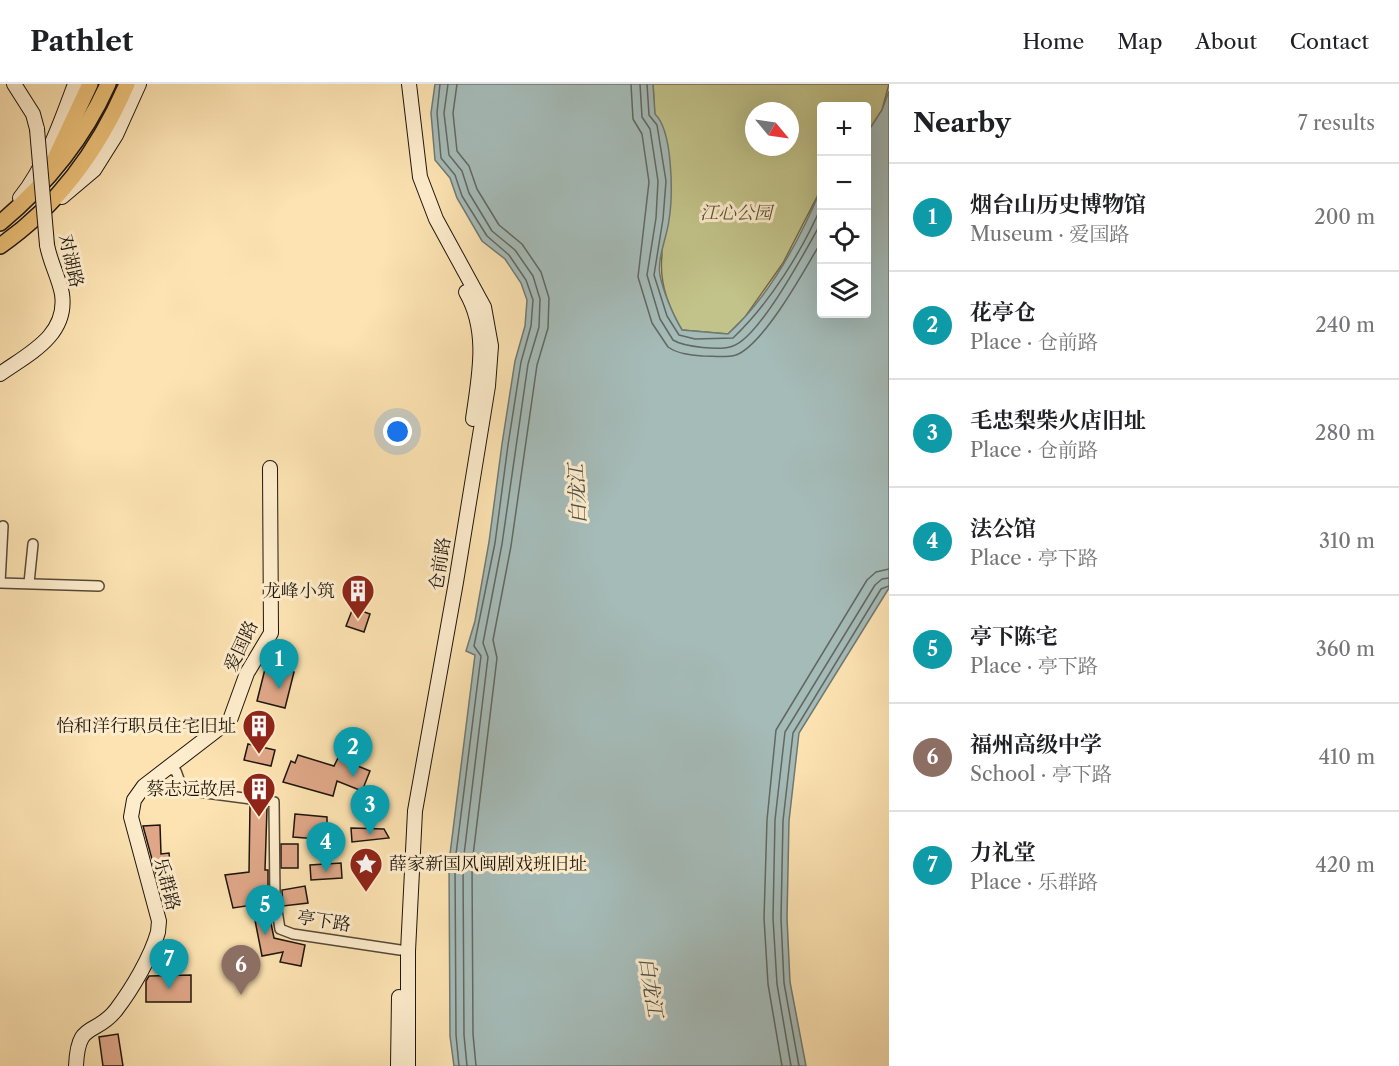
<!DOCTYPE html>
<html lang="en">
<head>
<meta charset="utf-8">
<style>
	body { margin:0; font-family:"Libre Caslon Text","Noto Serif SC",serif; background:#f6f6f6; color:#202124 }
	.controls { position:absolute; right:18px; top:18px; display:grid; overflow:hidden; border-radius:6px; box-shadow:0 6px 24px #0002 }
	.controls button { width:54px; height:54px; display:grid; place-items:center; padding:0; border:0; border-bottom:2px solid #e0e0e0; background:#fff; color:#202124; font:30px sans-serif }
	.compass { position:absolute; left:745px; top:18px; width:54px; height:54px; border-radius:50%; background:#fff; box-shadow:0 6px 24px #0002; rotate:119deg }
	.you { position:absolute; left:398px; top:348px; width:21px; height:21px; margin:-15px; border:4px solid #fff; border-radius:50%; background:#1a73e8; box-shadow:0 0 0 9px #1a73e833 }
	.badge { display:grid; place-items:center; width:39px; height:39px; border-radius:50%; background:#ea580c; color:#fff; font-size:20px; font-weight:700 }
	.pin { position:absolute; translate:-50% -50px; filter:drop-shadow(0 2px 3px #0008) }
	.pin::after { content:''; position:absolute; top:32px; width:21px; height:18px; background:inherit; clip-path:polygon(0 0,100% 0,50% 100%) }
	.list { margin:0; padding:0; list-style:none }
	h2 { display:flex; justify-content:space-between; align-items:center; height:78px; margin:0; padding:0 24px; font-size:26px }
	h2 small { font-size:20px; font-weight:400; color:#757577 }
	.list li { display:grid; grid-template-columns:39px 1fr auto; gap:18px; align-items:center; box-sizing:border-box; height:108px; padding:0 24px; border-top:2px solid #e0e0e0 }
	.list b { display:block; font-size:22px; white-space:nowrap }
	.list p { margin:0; font-size:20px; white-space:nowrap; color:#757577 }
	.list em { font-size:20px; font-style:normal; color:#757577 }
	.icon { flex:none; width:33px; height:33px; fill:none; stroke:currentColor; stroke-width:2; stroke-linecap:round; stroke-linejoin:round }
	.map { position:relative; flex:none; width:889px; height:982px; overflow:hidden }
	header { display:flex; align-items:center; gap:36px; box-sizing:border-box; height:84px; padding:0 30px; background:#fff; border-bottom:2px solid #e0e0e0 }
	header strong { font-size:28px }
	nav { display:flex; gap:33px; margin-inline-start:auto; font-size:21px }
	main { display:flex }
	aside { flex:1; background:#fff }
	.map>svg:first-child { display:block }
	.green { fill:#c2c38a; stroke:#706c4b; stroke-width:1.5; fill-rule:evenodd }
	.water { fill:#a5bbb8; stroke:#6f7973; stroke-width:1.5 }
	.lines { fill:none; stroke-linecap:round; stroke-linejoin:round }
	.shore { stroke:#616862; stroke-width:1.5 }
	.building { fill:#e0a889; stroke:#1d150c; stroke-width:1.5 }
	.street-casing { stroke:#554836; stroke-width:12 }
	.secondary-casing { stroke:#1d150c; stroke-width:16 }
	.primary-casing { stroke:#1d150c; stroke-width:18 }
	.street { stroke:#feedcd; stroke-width:9 }
	.secondary { stroke:#feedcd; stroke-width:14 }
	.primary { stroke:#eec279; stroke-width:15 }
	.secondary-bridge-casing { stroke:#1d150c; stroke-width:16; stroke-linecap:butt }
	.secondary-bridge { stroke:#feedcd; stroke-width:14 }
	.labels { text-anchor:middle; dominant-baseline:central; stroke-width:6; stroke-linejoin:round; paint-order:stroke }
	.park-label { font-size:18px; font-style:italic; fill:#575238; stroke:#feedcd }
	.street-label { font-size:18px; fill:#1d150c; stroke:#feedcd }
	.poi-label { font-size:18px; fill:#1d150c; stroke:#feedcd; text-anchor:end }
	.water-label { font-size:20px; font-style:italic; fill:#4d4f48; stroke:#feedcd }
</style>
</head>
<body>
<header>
<strong>Pathlet</strong>
<nav><a>Home</a><a>Map</a><a>About</a><a>Contact</a></nav>
</header>
<main>
<div class="map">
<svg width="889" height="982" viewBox="0 0 889 982">
	<rect width="100%" height="100%" fill="#fde3b2"/>
	<filter id="stains"><feTurbulence type="fractalNoise" baseFrequency=".00333" numOctaves="4"/><feColorMatrix values="0 0 0 0 .2 0 0 0 0 .09 0 0 0 0 .02 0 0 0 .5 -.17"/></filter>
	<radialGradient id="worn" r=".72"><stop offset=".6" stop-color="#630" stop-opacity="0"/><stop offset="1" stop-color="#630" stop-opacity=".3"/></radialGradient>
	<path class="green" d="M653 0H889L882 26 867 49 866 22H822L821 105 783 179 745 233 728 250 682 246C668 223 659 196 662 171ZM754 27H790V63H754Z"/>
	<path class="water" d="M435 0H653L655 30C673 47 673 111 669 136 667 153 657 174 660 191 663 207 673 231 682 246L728 250C769 213 800 155 821 105L822 230H866L867 49 882 26 889 7V504L799 649 789 737 787 834 790 898 806 982H454L450 952 449 778 475 571 466 567 475 537 489 458 502 360 515 277 525 242 527 216 521 199 505 175 482 157 457 114 450 94 435 76 431 29Z"/>
	<g class="lines">
		<g class="shore">
			<polyline points="440,0 437,29 441,74 455,91 462,112 487,152 509,171 526,196 533,216 531,242 521,278 508,361 495,459 474,562 481,572 455,778 456,951 459,982"/>
			<polyline points="448,0 444,29 449,71 462,87 469,109 492,147 515,166 533,192 540,215 539,243 528,280 502,460 483,559 488,573 463,779 464,951 467,982"/>
			<polyline points="457,0 453,29 457,67 469,82 477,105 499,141 522,160 541,188 549,214 548,244 537,281 511,462 493,556 497,574 472,780 473,950 476,982"/>
			<path d="M631 0 633 35 642 50 649 98 638 193 652 239 668 263C678 270 691 271 703 272 714 272 726 274 736 271 764 261 807 182 822 156"/>
			<path d="M640 0 642 33 650 45 658 97 656 134 647 191 660 235 673 256C684 263 721 267 733 262 760 253 807 164 822 137"/>
			<path d="M647 0 649 31 657 41 666 97 663 135 654 191 667 232 679 251 695 255 733 254C770 219 802 167 822 121"/>
			<polyline points="782,982 768,900 764,834 767,736 776,646 867,496 876,488 889,485"/>
			<polyline points="791,982 777,900 773,834 775,736 785,648 875,501 882,495 889,494"/>
			<polyline points="799,982 784,899 781,835 783,737 793,649 881,505 889,502"/>
		</g>
	</g>
	<g class="building">
		<polygon points="353,524 370,530 364,548 346,542"/>
		<polygon points="266,581 294,588 285,624 257,617"/>
		<polygon points="248,660 275,666 271,682 244,676"/>
		<polygon points="298,671 334,682 338,674 370,687 362,707 337,697 333,712 283,698 291,677 295,679"/>
		<polygon points="250,722 267,724 265,786 268,786 268,825 274,854 305,861 301,882 280,878 283,868 262,872 252,821 233,824 225,791 249,788"/>
		<polygon points="295,730 327,733 327,744 333,744 331,756 293,753"/>
		<polygon points="160,741 161,770 169,769 171,788 156,790 143,742"/>
		<polygon points="351,744 384,745 389,754 352,758"/>
		<rect x="281" y="760" width="17" height="24"/>
		<polygon points="341,779 342,794 311,796 310,781"/>
		<polygon points="305,802 308,819 283,822 282,806"/>
		<polygon points="191,891 191,918 146,918 146,897 149,892"/>
		<polygon points="118,950 123,982 103,982 99,953"/>
	</g>
	<g class="lines">
		<g class="street-casing">
			<g id="street">
				<polyline points="3,442 0,499 99,502"/>
				<polyline points="29,499 33,460"/>
				<polyline points="165,684 176,687 183,706 274,718 275,814 280,845 293,850 400,866"/>
			</g>
		</g>
		<g class="secondary-casing">
			<g id="secondary">
				<polyline points="14,0 33,30 37,45"/>
				<polyline points="62,113 94,86 116,51 139,0"/>
				<path d="M20 114C45 83 61 38 75 0"/>
				<path d="M466 208C489 248 479 292 473 335"/>
				<path d="M0 290C28 270 68 252 62 210 59 194 50 178 47 161"/>
				<path d="M76 982C78 935 95 953 116 926 132 905 151 873 158 848L159 837 131 733 134 716 144 702 230 636 247 589 271 549 270 384"/>
				<polyline points="398,982 399,913"/>
				<polyline points="408,982 408,867 415,727 456,498 488,302 491,262 484,223 436,135 420,93 409,0"/>
			</g>
		</g>
		<g class="primary-casing">
			<g id="primary">
				<polyline points="52,81 90,0"/>
				<path d="M0 139C47 100 83 56 108 0"/>
				<path d="M0 162C59 121 99 65 127 0"/>
			</g>
		</g>
		<use href="#street" class="street"/>
		<use href="#secondary" class="secondary"/>
		<use href="#primary" class="primary"/>
		<g class="secondary-bridge-casing">
			<polyline id="secondary-bridge" points="37,45 47,161"/>
		</g>
		<use href="#secondary-bridge" class="secondary-bridge"/>
	</g>
	<defs>
		<g id="building-pin" transform="scale(1.725)"><path d="M0 17L-7.5 6A9.5 9.5 0 1 1 7.5 6Z" fill="#8f2418" stroke="#feedcd"/><path d="M-4-6H4V6H1V3H-1V6H-4ZM-2.5-4.3h1.7v1.8h-1.7ZM.8-4.3h1.7v1.8H.8ZM-2.5-1h1.7V.8h-1.7ZM.8-1h1.7V.8H.8Z" fill="#fff"/></g>
		<g id="sight-pin" transform="scale(1.725)"><path d="M0 17L-7.5 6A9.5 9.5 0 1 1 7.5 6Z" fill="#8f2418" stroke="#feedcd"/><path d="M0-6L1.8-2.2L6-1.7L2.9 1.2L3.7 5.4L0 3.3L-3.7 5.4L-2.9 1.2L-6-1.7L-1.8-2.2Z" fill="#fff"/></g>
	</defs>
	<g fill-rule="evenodd">
		<use href="#building-pin" x="358" y="507"/>
		<use href="#building-pin" x="259" y="642"/>
		<use href="#building-pin" x="259" y="705"/>
		<use href="#sight-pin" x="366" y="780"/>
	</g>
	<g class="labels">
		<g class="park-label">
			<text x="736" y="129">江心公园</text>
		</g>
		<g class="street-label">
			<text transform="translate(71 177) rotate(77)">对湖路</text>
			<text transform="translate(440 480) rotate(-81)">仓前路</text>
			<text transform="translate(241 562) rotate(-65)">爱国路</text>
			<text transform="translate(167 800) rotate(75)">乐群路</text>
			<text transform="translate(324 837) rotate(9)">亭下路</text>
		</g>
		<g class="poi-label">
			<text x="335" y="507">龙峰小筑</text>
			<text x="236" y="642">怡和洋行职员住宅旧址</text>
			<text x="236" y="705">蔡志远故居</text>
			<text x="389" y="780" text-anchor="start">薛家新国风闽剧戏班旧址</text>
		</g>
		<g class="water-label">
			<text transform="translate(577 410) rotate(-93)">白龙江</text>
			<text transform="translate(651 903) rotate(81)">白龙江</text>
		</g>
	</g>
	<rect width="100%" height="100%" filter="url(#stains)"/>
	<rect width="100%" height="100%" fill="url(#worn)"/>
</svg>
<div class="controls">
<button>+</button>
<button>−</button>
<button><svg class="icon" aria-label="locate" viewBox="0 0 24 24"><circle cx="12" cy="12" r="6"/><path d="M12 2v4M12 18v4M2 12h4M18 12h4"/></svg></button>
<button><svg class="icon" aria-label="layers" viewBox="0 0 24 24"><path d="M12 4l9 5-9 5-9-5zM3 14l9 5 9-5"/></svg></button>
</div>
<svg class="compass" viewBox="-18 -18 36 36"><path d="M0-13l5 13h-10z" fill="#e53935"/><path d="M0 13l5-13h-10z" fill="#757577"/></svg>
<div class="you"></div>
<div class="pin badge" style="left:279px;top:605px;background:#0f9aa8">1</div>
<div class="pin badge" style="left:353px;top:693px;background:#0f9aa8">2</div>
<div class="pin badge" style="left:370px;top:751px;background:#0f9aa8">3</div>
<div class="pin badge" style="left:326px;top:788px;background:#0f9aa8">4</div>
<div class="pin badge" style="left:265px;top:851px;background:#0f9aa8">5</div>
<div class="pin badge" style="left:241px;top:911px;background:#8d6e63">6</div>
<div class="pin badge" style="left:169px;top:905px;background:#0f9aa8">7</div>
</div>
<aside>
<h2>Nearby<small>7 results</small></h2>
<ul class="list">
<li><span class="badge" style="background:#0f9aa8">1</span><div><b>烟台山历史博物馆</b><p>Museum · 爱国路</p></div><em>200 m</em></li>
<li><span class="badge" style="background:#0f9aa8">2</span><div><b>花亭仓</b><p>Place · 仓前路</p></div><em>240 m</em></li>
<li><span class="badge" style="background:#0f9aa8">3</span><div><b>毛忠梨柴火店旧址</b><p>Place · 仓前路</p></div><em>280 m</em></li>
<li><span class="badge" style="background:#0f9aa8">4</span><div><b>法公馆</b><p>Place · 亭下路</p></div><em>310 m</em></li>
<li><span class="badge" style="background:#0f9aa8">5</span><div><b>亭下陈宅</b><p>Place · 亭下路</p></div><em>360 m</em></li>
<li><span class="badge" style="background:#8d6e63">6</span><div><b>福州高级中学</b><p>School · 亭下路</p></div><em>410 m</em></li>
<li><span class="badge" style="background:#0f9aa8">7</span><div><b>力礼堂</b><p>Place · 乐群路</p></div><em>420 m</em></li>
</ul>
</aside>
</main>
</body>
</html>
